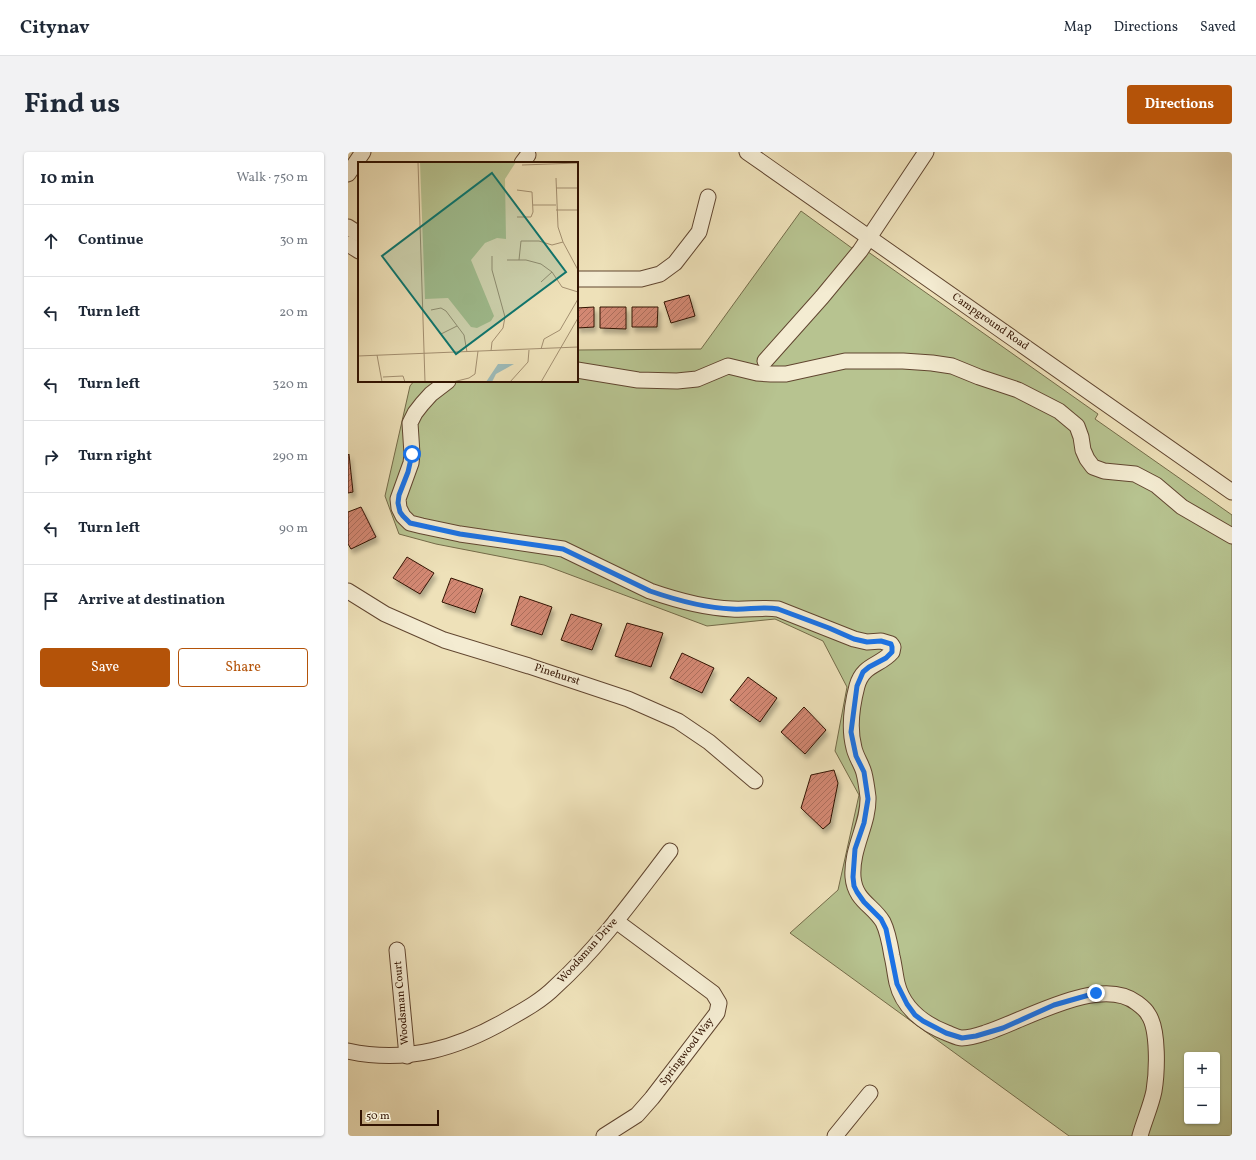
<!DOCTYPE html>
<html lang="en">
<head>
<meta charset="utf-8">
<style>
	body { margin:0; font-family:Vollkorn,serif; background:#f2f2f3; color:#1f2937 }
	.controls { position:absolute; right:12px; bottom:12px; display:grid; overflow:hidden; border-radius:4px; box-shadow:0 1px 3px #0004 }
	.controls button { width:36px; height:36px; display:grid; place-items:center; padding:0; border:0; border-bottom:1px solid #e0e1e3; background:#fff; color:#1f2937; font:20px sans-serif }
	.scale { position:absolute; left:12px; bottom:10px; width:79px; box-sizing:border-box; padding-left:4px; border:2px solid #321302; border-top:0; font-size:11px; line-height:14px; white-space:nowrap; color:#321302; -webkit-text-stroke:3px #f4ecd2; paint-order:stroke }
	.stop { position:absolute; width:12px; height:12px; margin:-9px; border:3px solid #1a73e8; border-radius:50%; background:#fff }
	.stop.end { background:#1a73e8; border-color:#fff; box-shadow:0 1px 4px #0008 }
	.list { margin:0; padding:0; list-style:none }
	h2 { display:flex; justify-content:space-between; align-items:center; height:52px; margin:0; padding:0 16px; font-size:17px }
	h2 small { font-size:13px; font-weight:400; color:#747a83 }
	.list li { display:grid; grid-template-columns:26px 1fr auto; gap:12px; align-items:center; box-sizing:border-box; height:72px; padding:0 16px; border-top:1px solid #e0e1e3 }
	.list b { display:block; font-size:15px; white-space:nowrap }
	.list em { font-size:13px; font-style:normal; color:#747a83 }
	.actions { display:flex; gap:8px; padding:12px 16px }
	.actions a { flex:1; padding:9px 0; border:1px solid #b45309; border-radius:4px; text-align:center; font-size:14px; color:#b45309 }
	.actions .main { background:#b45309; color:#fff }
	.icon { flex:none; width:22px; height:22px; fill:none; stroke:currentColor; stroke-width:2; stroke-linecap:round; stroke-linejoin:round }
	.map { position:relative; flex:none; width:884px; height:984px; overflow:hidden; border-radius:4px }
	header { display:flex; align-items:center; gap:24px; box-sizing:border-box; height:56px; padding:0 20px; background:#fff; border-bottom:1px solid #e0e1e3 }
	header strong { font-size:19px }
	nav { display:flex; gap:22px; margin-inline-start:auto; font-size:14px }
	.intro { display:flex; align-items:center; justify-content:space-between; box-sizing:border-box; height:96px; padding:0 24px }
	h1 { margin:0; font-size:28px }
	.button { padding:10px 18px; border-radius:4px; background:#b45309; color:#fff; font-size:14px; font-weight:700 }
	main { display:flex; gap:24px; padding:0 24px }
	aside { flex:1; background:#fff; border-radius:4px; box-shadow:0 1px 3px #0004 }
	.map>svg:first-child { display:block }
	.green { fill:#b7c390; stroke:#746b49; fill-rule:evenodd }
	.building { fill:url(#building-hatch); stroke:#321302; filter:url(#shadow) }
	.lines { fill:none; stroke-linecap:round; stroke-linejoin:round }
	.minor-casing { stroke:#614630; stroke-width:17 }
	.minor { stroke:#f4ecd2; stroke-width:15 }
	.route { stroke:#1a73e8; stroke-width:5 }
	.labels { text-anchor:middle; dominant-baseline:central; stroke-width:3.5; stroke-linejoin:round; paint-order:stroke }
	.street-label { font-size:11px; fill:#321302; stroke:#f4ecd2 }
	.inset-road { fill:none; stroke:#a38f70; stroke-width:1 }
	.view { fill:#0f766e; fill-opacity:0.15; stroke:#0f766e; stroke-width:2 }
	.inset-edge { fill:none; stroke:#321302; stroke-width:2 }
</style>
</head>
<body>
<header>
<strong>Citynav</strong>
<nav><a>Map</a><a>Directions</a><a>Saved</a></nav>
</header>
<div class="intro"><h1>Find us</h1><a class="button">Directions</a></div>
<main>
<aside>
<h2>10 min<small>Walk · 750 m</small></h2>
<ul class="list">
<li><svg class="icon" aria-label="ahead" viewBox="0 0 24 24"><path d="M12 20V5M6 11l6-6 6 6"/></svg><div><b>Continue</b></div><em>30 m</em></li>
<li><svg class="icon" aria-label="left" viewBox="0 0 24 24"><path d="M17 20v-9H6M10 6l-5 5 5 5"/></svg><div><b>Turn left</b></div><em>20 m</em></li>
<li><svg class="icon" aria-label="left" viewBox="0 0 24 24"><path d="M17 20v-9H6M10 6l-5 5 5 5"/></svg><div><b>Turn left</b></div><em>320 m</em></li>
<li><svg class="icon" aria-label="right" viewBox="0 0 24 24"><path d="M7 20v-9h11M14 6l5 5-5 5"/></svg><div><b>Turn right</b></div><em>290 m</em></li>
<li><svg class="icon" aria-label="left" viewBox="0 0 24 24"><path d="M17 20v-9H6M10 6l-5 5 5 5"/></svg><div><b>Turn left</b></div><em>90 m</em></li>
<li><svg class="icon" aria-label="arrive" viewBox="0 0 24 24"><path d="M6 21V4h12l-3 4 3 4H6"/></svg><div><b>Arrive at destination</b></div></li>
</ul>
<div class="actions"><a class="main">Save</a><a>Share</a></div>
</aside>
<div class="map">
<svg width="884" height="984" viewBox="0 0 884 984">
	<defs>
		<pattern id="building-hatch" width="6" height="6" patternUnits="userSpaceOnUse"><rect width="6" height="6" fill="#d38873"/><path d="M-1 1l2-2M0 6l6-6M5 7l2-2" fill="none" stroke="#ac6e5c"/></pattern>
		<filter id="shadow"><feDropShadow dx="2.5" dy="4.5" stdDeviation="2" flood-color="#0004"/></filter>
	</defs>
	<rect width="100%" height="100%" fill="#eee1b9"/>
	<filter id="stains"><feTurbulence type="fractalNoise" baseFrequency=".005" numOctaves="4"/><feColorMatrix values="0 0 0 0 .2 0 0 0 0 .09 0 0 0 0 .02 0 0 0 .5 -.17"/></filter>
	<radialGradient id="worn" r=".72"><stop offset=".6" stop-color="#630" stop-opacity="0"/><stop offset="1" stop-color="#630" stop-opacity=".3"/></radialGradient>
	<path class="green" d="M453 59 512 102 516 97 750 262 747 267 884 363V984H721L442 781 490 738 511 643 487 599 499 535 475 489 427 467 359 474 196 413 88 392 51 382 37 344 62 234 66 229H229V198L353 197ZM839 903H869V969H839Z"/>
	<g class="building">
		<polygon points="341,143 347,164 323,171 316,150"/>
		<polygon points="246,155 246,175 229,176 229,156"/>
		<polygon points="252,155 278,155 278,177 252,176"/>
		<polygon points="284,155 310,155 309,175 284,175"/>
		<polygon points="1,302 5,340 0,341 0,303"/>
		<polygon points="13,355 28,385 3,397 0,392 0,360"/>
		<polygon points="59,405 86,421 72,442 45,426"/>
		<polygon points="103,426 135,437 127,461 94,450"/>
		<polygon points="172,444 204,455 194,483 163,473"/>
		<polygon points="223,462 254,472 244,498 213,488"/>
		<polygon points="279,471 315,481 303,515 267,504"/>
		<polygon points="334,501 366,516 354,541 322,526"/>
		<polygon points="400,525 429,546 412,570 382,548"/>
		<polygon points="456,555 478,578 457,602 433,580"/>
		<polygon points="486,618 490,631 482,671 475,677 453,656 463,623"/>
	</g>
	<g class="lines">
		<g class="minor-casing">
			<g id="minor">
				<polyline points="399,0 884,340"/>
				<polyline points="174,11 180,3"/>
				<polyline points="0,22 15,0"/>
				<polyline points="0,75 11,82"/>
				<polyline points="0,92 11,99"/>
				<polyline points="229,127 293,127 312,122 327,111 351,80 360,45"/>
				<polyline points="417,209 474,145 512,99 578,0"/>
				<polyline points="229,218 290,228 329,229 349,227 380,214 409,221 423,222 438,222 497,209 555,209 584,211 604,214 631,225 670,238 711,259 729,274 733,285 735,298 739,307 745,315 756,319 787,322 808,333 834,355 884,384"/>
				<path d="M100 229 83 242 74 252 67 261 62 271 64 302 63 311 50 347 51 356 55 364 62 371 74 374 112 382 215 397 302 439C328 448 356 456 384 457 399 458 415 455 430 457L506 487 519 490 533 489 543 492 545 495 544 500C532 514 515 512 509 534 504 553 501 577 506 596 508 605 514 613 516 621 518 629 519 637 520 645 521 672 503 696 505 725 507 749 525 753 535 770 540 780 542 792 544 804 546 812 547 822 549 831 555 856 576 872 599 881 604 883 610 886 614 886 621 886 631 883 637 881 676 869 752 822 789 851 793 854 798 858 800 862 811 877 809 921 806 939 803 954 796 969 792 984"/>
				<polyline points="0,439 37,462 96,488 181,514 280,547 330,569 361,590 407,629"/>
				<polyline points="49,798 59,904"/>
				<path d="M0 899C59 912 111 896 162 866 178 857 194 848 207 835 251 795 286 746 322 699"/>
				<polyline points="256,984 289,963 304,946 369,861 371,851 365,841 268,769"/>
				<polyline points="487,984 522,941"/>
			</g>
		</g>
		<use href="#minor" class="minor"/>
	</g>
	<g class="lines">
		<path class="route" d="M64 302 60 320 51 343 50 351 52 360 55 364 62 371 112 382 215 397 302 439C328 448 356 456 384 457 399 458 415 454 430 457L481 476 506 487 519 490 533 489 543 492 544 495V500L538 506 521 515 515 520 509 534 503 580 508 604 516 620 520 647 516 671 507 697 505 725 506 734 509 740 516 750 533 767 538 777 549 832 559 852 567 863 575 869 598 881 614 886 628 884 655 876 706 853 748 841"/>
	</g>
	<g class="labels">
		<g class="street-label">
			<text transform="translate(642 170) rotate(35)">Campground Road</text>
			<text transform="translate(209 523) rotate(18)">Pinehurst</text>
			<text transform="translate(240 799) rotate(-48)">Woodsman Drive</text>
			<text transform="translate(54 851) rotate(-95)">Woodsman Court</text>
			<text transform="translate(339 900) rotate(-53)">Springwood Way</text>
		</g>
	</g>
	<g transform="translate(10 10)">
		<rect width="220" height="220" fill="#eee1b9"/>
		<path d="M62 0H158L147 17 148 77 139 76 127 81 113 98 136 154 133 159 119 166 113 165 90 136 67 137Z" fill="#b7c390"/>
		<path d="M140 202H156L138 212 134 220H128Z" fill="#9dbbb9"/>
		<path class="inset-road" d="M60 0 67 220M164 3 220 1M198 16 200 65 205 80 220 108M198 26H220M175 43H198M198 48H220M159 55H173L175 50 174 30 159 28M149 98H168L183 102 194 110 204 125 220 130M161 98 163 79H181L194 83 205 80M183 120 194 110M73 148 83 146 88 149 106 173 109 190M83 172 99 164M183 187 186 177 202 168 220 137M133 189 134 180 145 166 147 155 134 108V94M19 193 24 220M0 194 220 185M25 215 45 214 47 220M95 220 111 216 117 212 120 189M152 220 170 200 171 188M183 220 220 156"/>
		<path class="view" d="M134 11 208 110 98 192 24 94Z"/>
		<rect width="220" height="220" class="inset-edge"/>
	</g>
	<rect width="100%" height="100%" filter="url(#stains)"/>
	<rect width="100%" height="100%" fill="url(#worn)"/>
</svg>
<div class="controls">
<button>+</button>
<button>−</button>
</div>
<div class="scale">50 m</div>
<div class="stop" style="left:64px;top:302px"></div>
<div class="stop end" style="left:748px;top:841px"></div>
</div>
</main>
</body>
</html>
